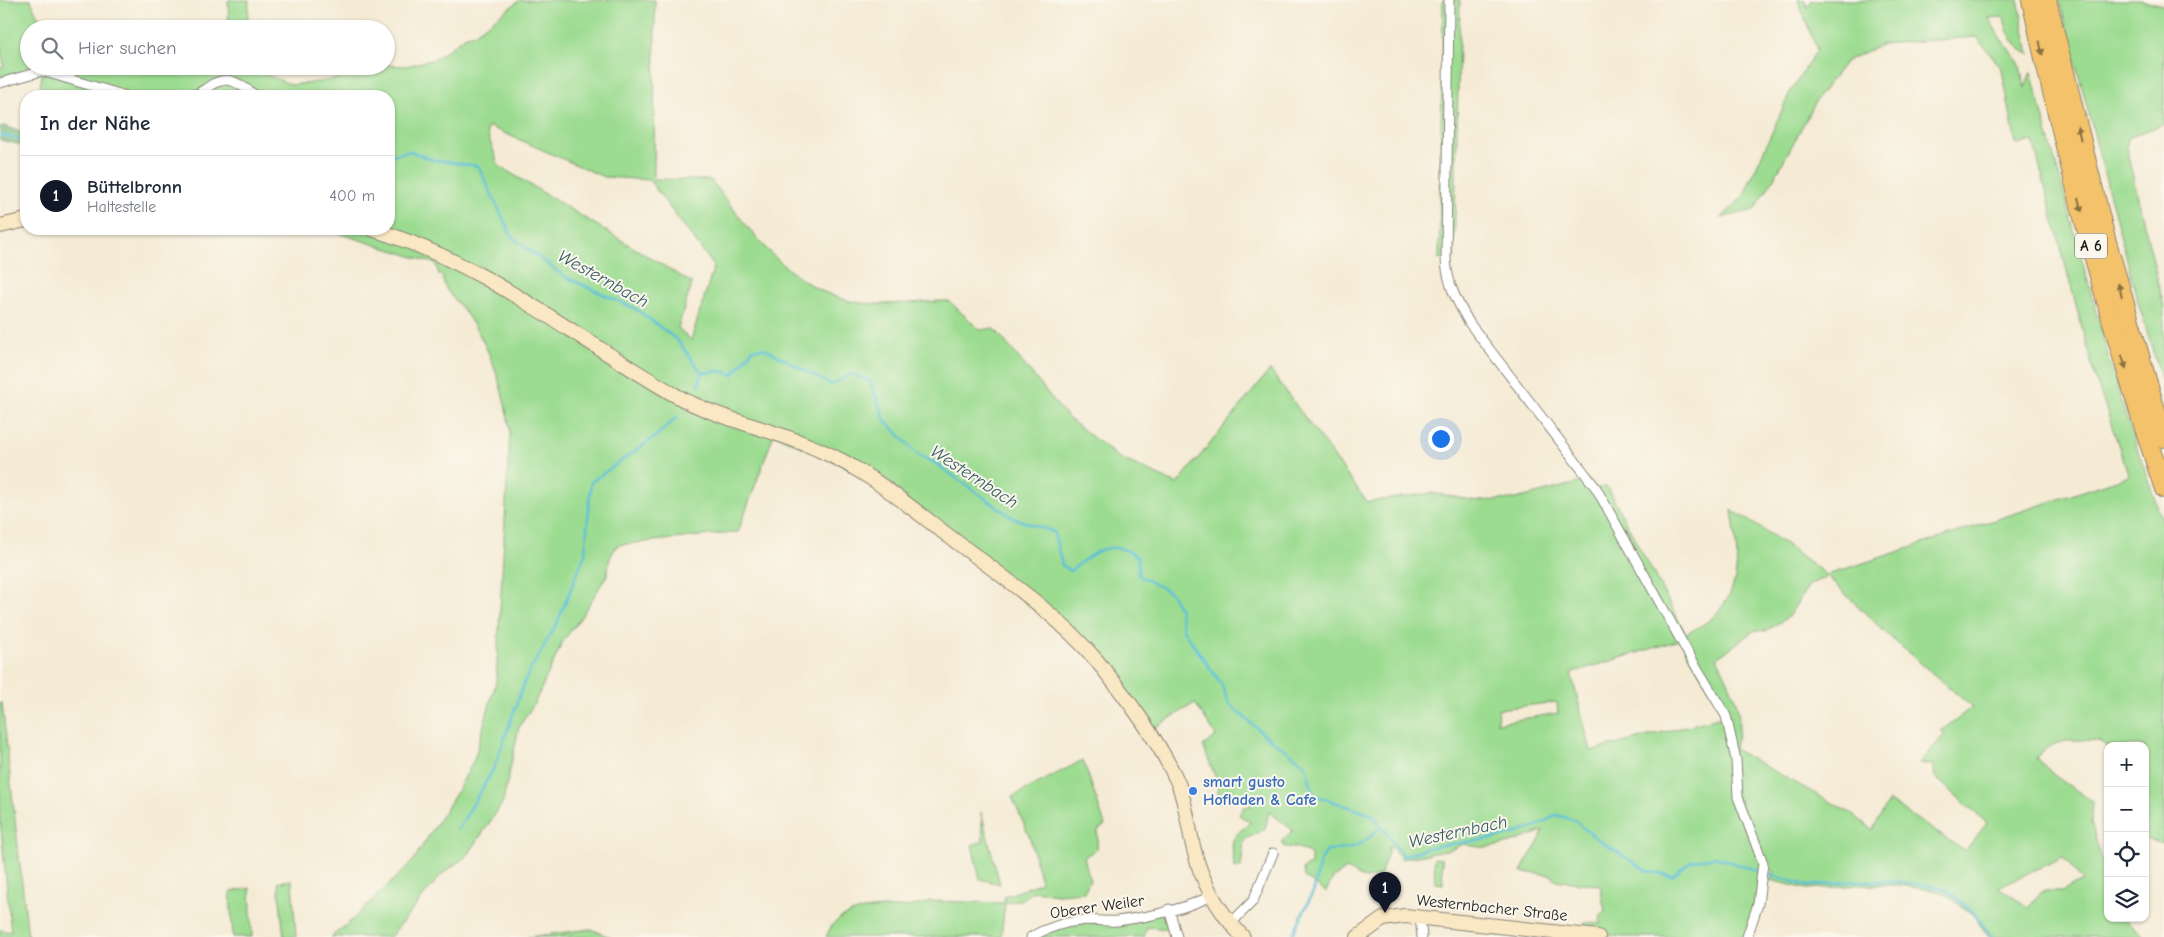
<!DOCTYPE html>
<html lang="de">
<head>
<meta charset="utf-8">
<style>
	body { margin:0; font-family:"Comic Neue",sans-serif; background:#f6f6f7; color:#1f2937 }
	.controls { position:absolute; right:15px; bottom:15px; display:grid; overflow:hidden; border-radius:10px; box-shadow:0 1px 4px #0004 }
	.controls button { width:45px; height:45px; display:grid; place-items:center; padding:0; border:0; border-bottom:1px solid #e0e1e3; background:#fff; color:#1f2937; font:25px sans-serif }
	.you { position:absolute; left:1440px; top:438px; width:18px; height:18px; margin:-12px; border:4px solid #fff; border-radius:50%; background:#1a73e8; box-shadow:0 0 0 8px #1a73e833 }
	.badge { display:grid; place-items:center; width:32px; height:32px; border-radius:50%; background:#111827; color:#fff; font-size:16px; font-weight:700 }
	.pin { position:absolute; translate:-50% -41px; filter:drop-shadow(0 1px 2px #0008) }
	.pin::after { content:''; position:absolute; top:26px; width:18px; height:15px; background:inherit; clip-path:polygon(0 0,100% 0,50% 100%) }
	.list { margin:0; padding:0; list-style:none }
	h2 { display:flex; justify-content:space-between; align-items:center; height:65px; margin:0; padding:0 20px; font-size:21px }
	h2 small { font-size:16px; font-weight:400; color:#747a83 }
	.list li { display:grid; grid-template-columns:32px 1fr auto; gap:15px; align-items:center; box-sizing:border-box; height:80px; padding:0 20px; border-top:1px solid #e0e1e3 }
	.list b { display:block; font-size:19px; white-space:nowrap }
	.list p { margin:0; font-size:16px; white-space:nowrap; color:#747a83 }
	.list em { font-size:16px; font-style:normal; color:#747a83 }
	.icon { flex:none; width:28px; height:28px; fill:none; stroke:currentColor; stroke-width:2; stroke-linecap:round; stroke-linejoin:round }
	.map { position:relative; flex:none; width:2164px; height:937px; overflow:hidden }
	.search { position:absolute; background:#fff; box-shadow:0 1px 4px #0004; left:20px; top:20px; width:375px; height:55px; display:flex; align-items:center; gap:12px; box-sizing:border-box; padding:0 18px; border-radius:28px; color:#747a83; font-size:19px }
	.panel { position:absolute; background:#fff; box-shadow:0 1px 4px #0004; left:20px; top:90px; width:375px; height:145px; border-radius:20px }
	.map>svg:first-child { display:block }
	.green { fill:#9cdc91; stroke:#5c7c56; fill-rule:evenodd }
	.forest { fill:#7dbc7b; stroke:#4c6c4c }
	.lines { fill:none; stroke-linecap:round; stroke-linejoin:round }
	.stream { stroke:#5bbfd9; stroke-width:2.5 }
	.street-casing { stroke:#888478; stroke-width:11 }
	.secondary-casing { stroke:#888478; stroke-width:16 }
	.highway-casing { stroke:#888478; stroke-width:20 }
	.street { stroke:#fff; stroke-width:9 }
	.secondary { stroke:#fae7c3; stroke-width:14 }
	.highway { stroke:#f3c26a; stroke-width:18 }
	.oneway { fill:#886f43 }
	.shop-dot { fill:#3f7fe0; stroke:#fbf7ec; stroke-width:2 }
	.labels { text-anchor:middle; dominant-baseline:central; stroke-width:4; stroke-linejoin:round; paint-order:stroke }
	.shield { fill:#fbf7ec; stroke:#5f5e5a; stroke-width:1 }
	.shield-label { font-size:15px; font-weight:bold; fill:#1c1c1c }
	.shop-label { font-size:16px; font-weight:bold; fill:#366cbe; stroke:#fbf7ec; text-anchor:start }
	.street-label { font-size:16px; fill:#1c1c1c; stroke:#fbf7ec }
	.water-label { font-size:18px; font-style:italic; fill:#355d68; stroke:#fbf7ec }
</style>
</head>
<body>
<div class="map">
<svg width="2164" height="937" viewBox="0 0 2164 937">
	<rect width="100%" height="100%" fill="#fbf7ec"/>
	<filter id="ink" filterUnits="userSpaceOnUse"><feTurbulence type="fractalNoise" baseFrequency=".02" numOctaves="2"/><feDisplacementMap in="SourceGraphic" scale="10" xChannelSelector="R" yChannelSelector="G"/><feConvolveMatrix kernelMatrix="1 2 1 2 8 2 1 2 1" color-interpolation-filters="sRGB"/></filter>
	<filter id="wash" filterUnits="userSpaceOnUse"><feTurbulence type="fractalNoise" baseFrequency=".0096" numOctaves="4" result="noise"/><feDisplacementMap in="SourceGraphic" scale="20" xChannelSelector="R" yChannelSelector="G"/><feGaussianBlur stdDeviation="1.12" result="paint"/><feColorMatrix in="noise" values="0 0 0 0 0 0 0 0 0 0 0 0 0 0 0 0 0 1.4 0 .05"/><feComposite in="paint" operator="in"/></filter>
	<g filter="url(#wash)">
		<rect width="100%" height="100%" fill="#f5ebd5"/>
		<g class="green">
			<path d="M0 0H31L36 13 48 29H29V66H244L292 85 326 81 369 68 386 65 406 66 435 59 466 36 474 34 520 0H655L654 179 711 180C751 231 791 293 861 303 886 306 922 301 949 301L980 330 994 328 1068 418 1118 457 1177 484 1270 370 1367 502 1431 493 1478 501 1516 499 1589 480 1596 488 1607 487 1686 634C1694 629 1706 624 1713 617 1745 587 1737 550 1732 510L1784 543 1827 575 2129 476 2094 374 2033 141 2016 145 2002 69 1977 37 1883 44 1846 61 1817 99 1776 175 1754 210 1721 218 1743 197 1790 92 1817 50 1798 0H1805L1807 7 1812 0H2018L2029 54C2013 47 2007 33 2004 17L1989 18 2000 38 2019 62 2025 88 2031 72 2119 396 2164 526V844L2145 839V746H2108V750L2099 741C2076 739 2052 738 2036 758L2055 776 2092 801 2091 822 2108 881V918H2123L2145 937H1989L1972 914 1942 892 1899 885H1860L1807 889 1770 880 1775 872 1763 864 1747 937H1623L1583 932 1584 922 1600 924 1601 914 1605 912 1600 885 1554 880 1552 875 1521 872C1527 857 1539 846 1543 831 1515 841 1494 853 1464 844L1450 850 1402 859 1390 846 1380 876 1365 879 1347 869 1333 878 1326 892 1304 877 1303 869 1311 864V854L1299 848 1285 847 1282 841 1293 830 1269 812 1265 829 1244 840 1241 868 1234 867C1234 858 1229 843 1236 835 1240 830 1246 828 1250 822L1239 815 1244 807 1251 806 1247 799 1219 802 1217 781 1203 746 1216 736 1195 703 1153 729 1095 659 875 480 774 434 738 532 617 545 610 558 607 575 581 617 563 641 535 702 519 727 503 802 468 855 441 875 390 937H331L351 921 412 862 457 792 474 760 496 682 510 431C503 387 491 347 464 311 456 300 442 290 443 276L439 275 436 264 325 229H389V96H268L231 80 250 96H39L42 72 0 83V68L4 66 0 43ZM488 126 604 177 649 180 714 266 691 340 678 328 692 283 499 166 487 133ZM1827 576 1890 637 1972 707 1941 731 1945 734 1919 763 1933 765 1935 777 1987 823 1965 851 1889 801 1872 830 1854 815 1734 749C1747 713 1732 690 1717 658L1755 630 1766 631 1788 617 1809 585ZM1680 640 1726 716 1591 751 1571 673ZM1557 702 1558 713 1497 723 1498 709ZM2063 857 2083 881 2061 891H2042L2028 907 1998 887Z"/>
			<polygon points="228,0 249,0 247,29 173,29 229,24"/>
			<polygon points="1443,0 1460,0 1454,258 1439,259"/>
			<polygon points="2059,0 2141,0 2164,5 2164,124 2127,138 2128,156 2164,307 2164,388 2136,295"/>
			<polygon points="0,703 2,703 28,937 0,937 0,930 11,932 0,818"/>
			<path d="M1083 760 1105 825 1098 830 1097 849 1084 857 1090 880 1084 892 1058 894 1034 891 1023 899 1005 903 1001 937H826C841 895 901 916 930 901L1005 903 1004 897 1041 882 1030 838 1012 797Z"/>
			<polygon points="981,812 1000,884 980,879 972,845 983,841"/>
			<polygon points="1434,858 1442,859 1443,884 1435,883"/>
			<polygon points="292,880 296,937 284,937 278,882"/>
			<polygon points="250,888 252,937 233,937 230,892"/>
			<polygon points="1169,909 1174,930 1147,927 1144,937 1031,937 1049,926 1115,921"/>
			<polygon points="591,929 610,937 528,937"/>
		</g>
		<polygon class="forest" points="4,126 26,134 26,146 0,140 0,127"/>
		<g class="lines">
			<g class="stream">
				<polyline points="0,135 26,140"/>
				<path d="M389 156 410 151 433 160 478 166 512 237 565 277 636 309 677 340 702 373 721 371 733 375 753 349 764 348 831 385 852 374 870 381 885 420 918 455 935 463 1013 518 1054 532 1062 565 1070 571C1093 553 1110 537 1138 557V575L1171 593 1179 607 1183 630 1222 685 1229 704 1266 736 1305 764 1314 795 1373 815 1403 856C1414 853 1425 848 1437 846 1478 839 1520 840 1556 815L1574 820 1597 839 1647 871 1672 876 1691 861 1715 857 1759 871"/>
				<polyline points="698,385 702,373"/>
				<polyline points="458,830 494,768 525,680 557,623 585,554 591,482 655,437 677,417"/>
				<polyline points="1764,873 1808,886 1859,881 1899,882 1944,888 1973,912 1992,937"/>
				<path d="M1293 934 1314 890 1320 861 1328 850C1354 850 1362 846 1380 827"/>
			</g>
		</g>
	</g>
	<g filter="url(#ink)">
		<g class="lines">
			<g class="street-casing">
				<g id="street">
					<path d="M1449 0 1446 259C1447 284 1457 302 1470 324L1596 488 1688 653 1726 716 1736 760 1738 797 1763 863 1758 904 1747 937"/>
					<polyline points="0,83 42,71 126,96"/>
					<path d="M190 96C197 95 202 91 208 87 228 73 239 83 256 96"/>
					<polyline points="1169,909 1177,937"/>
					<polyline points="1420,917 1422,937"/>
					<polyline points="1230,924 1253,901 1273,853"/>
					<path d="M1031 937C1048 927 1065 922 1086 920 1096 920 1107 922 1117 921 1148 917 1183 910 1211 896"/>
				</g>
			</g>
			<g class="secondary-casing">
				<g id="secondary">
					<polyline points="0,226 26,220"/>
					<path d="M372 229C487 264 572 336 675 395 720 420 770 428 817 449 870 471 913 510 958 543 1006 579 1058 615 1097 661 1127 698 1158 739 1178 783 1186 803 1188 825 1193 846 1201 882 1218 911 1243 937"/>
					<polyline points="1358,937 1383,919 1405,916 1598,937"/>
				</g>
			</g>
			<g class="highway-casing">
				<g id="highway">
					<path d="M2031 0C2067 165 2110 329 2164 489"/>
					<polyline points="2047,0 2105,235 2164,438"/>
				</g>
			</g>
			<use href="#street" class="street"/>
			<use href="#secondary" class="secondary"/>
			<use href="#highway" class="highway"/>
		</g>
		<defs><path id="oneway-solid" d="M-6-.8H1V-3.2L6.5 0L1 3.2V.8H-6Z" transform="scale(1.25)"/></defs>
		<g class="oneway">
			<use href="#oneway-solid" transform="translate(2041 48) rotate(78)"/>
			<use href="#oneway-solid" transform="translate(2079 133) rotate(-103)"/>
			<use href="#oneway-solid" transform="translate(2080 205) rotate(75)"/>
			<use href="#oneway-solid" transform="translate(2120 290) rotate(-105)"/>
			<use href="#oneway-solid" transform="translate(2124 362) rotate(73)"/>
		</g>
	</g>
	<circle class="shop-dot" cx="1193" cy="791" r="5"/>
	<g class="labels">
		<rect class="shield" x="2075" y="233.5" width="32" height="25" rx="4"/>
		<g class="shield-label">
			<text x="2091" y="246">A 6</text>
		</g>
		<g class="shop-label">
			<text x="1203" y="782">smart gusto<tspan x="1203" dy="18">Hofladen &amp; Cafe</tspan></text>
		</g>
		<g class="street-label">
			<text transform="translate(1097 907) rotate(-8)">Oberer Weiler</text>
			<text transform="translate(1492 908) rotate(6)">Westernbacher Straße</text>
		</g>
		<g class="water-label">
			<text transform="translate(603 279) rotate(29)">Westernbach</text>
			<text transform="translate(974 477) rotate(33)">Westernbach</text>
			<text transform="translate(1458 832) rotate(-12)">Westernbach</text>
		</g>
	</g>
</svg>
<div class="controls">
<button>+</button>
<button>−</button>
<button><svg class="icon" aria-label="locate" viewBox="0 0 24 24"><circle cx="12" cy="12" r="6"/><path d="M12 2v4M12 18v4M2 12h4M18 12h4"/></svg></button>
<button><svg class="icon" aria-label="layers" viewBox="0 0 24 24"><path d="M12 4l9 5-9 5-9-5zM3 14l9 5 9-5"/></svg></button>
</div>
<div class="you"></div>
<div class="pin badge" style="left:1385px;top:913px">1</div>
<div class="search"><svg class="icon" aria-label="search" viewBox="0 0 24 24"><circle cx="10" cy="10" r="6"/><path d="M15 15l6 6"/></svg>Hier suchen</div>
<section class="panel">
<h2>In der Nähe<small></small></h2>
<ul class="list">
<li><span class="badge">1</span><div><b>Büttelbronn</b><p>Haltestelle</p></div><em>400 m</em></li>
</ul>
</section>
</div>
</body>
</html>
